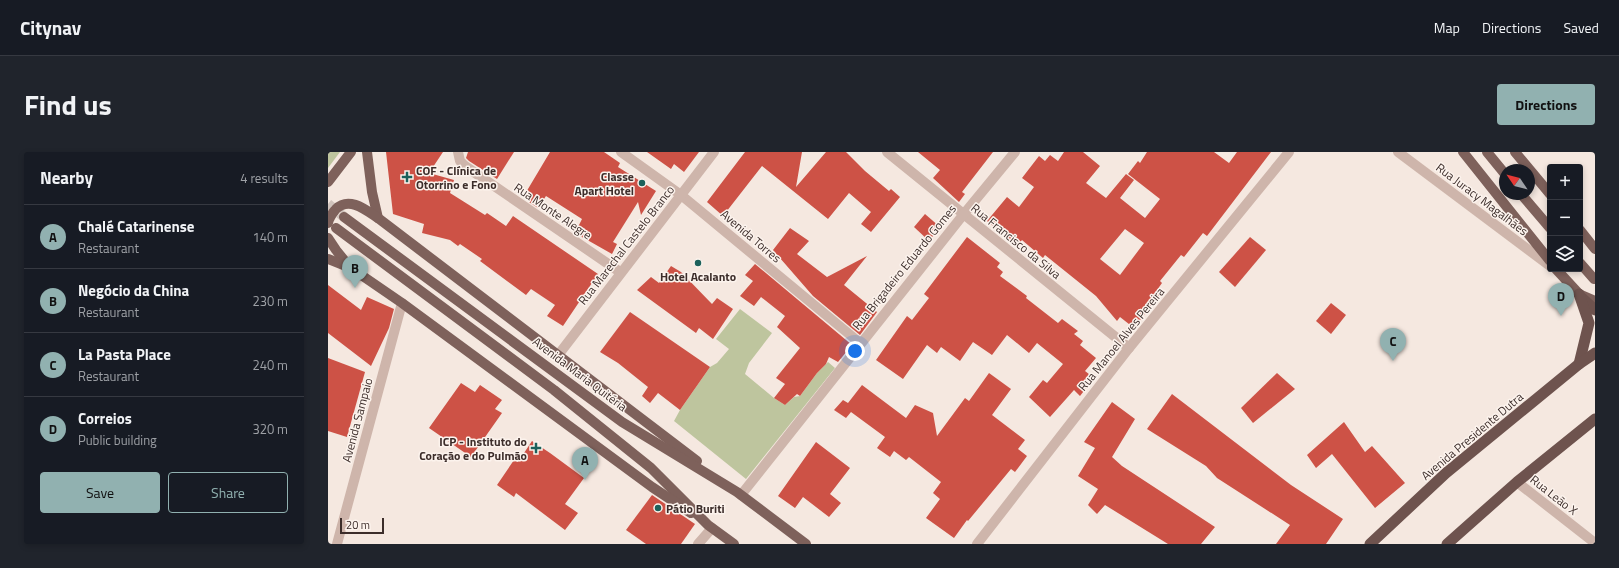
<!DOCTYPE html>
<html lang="en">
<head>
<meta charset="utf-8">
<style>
	body { margin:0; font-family:"Titillium Web",sans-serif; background:#20242c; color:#f1f3f6 }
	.controls { position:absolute; right:12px; top:12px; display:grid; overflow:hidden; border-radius:4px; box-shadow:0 2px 6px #0003 }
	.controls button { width:36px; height:36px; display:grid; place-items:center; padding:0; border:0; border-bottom:1px solid #363941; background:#171b24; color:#f1f3f6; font:20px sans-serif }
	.compass { position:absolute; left:1171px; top:12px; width:36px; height:36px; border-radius:50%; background:#171b24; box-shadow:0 2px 6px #0003; rotate:305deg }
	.scale { position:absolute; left:12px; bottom:10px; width:44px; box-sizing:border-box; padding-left:4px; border:2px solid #3c2d2a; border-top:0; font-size:11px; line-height:14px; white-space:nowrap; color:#3c2d2a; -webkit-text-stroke:3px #fcf3ed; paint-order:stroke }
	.you { position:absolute; left:527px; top:199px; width:14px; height:14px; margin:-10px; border:3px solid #fff; border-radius:50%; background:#1a73e8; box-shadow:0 0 0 6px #1a73e833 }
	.badge { display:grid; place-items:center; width:26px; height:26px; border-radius:50%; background:#91b1b0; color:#111; font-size:13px; font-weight:700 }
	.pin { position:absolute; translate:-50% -33px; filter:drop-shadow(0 1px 2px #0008) }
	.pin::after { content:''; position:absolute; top:21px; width:14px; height:12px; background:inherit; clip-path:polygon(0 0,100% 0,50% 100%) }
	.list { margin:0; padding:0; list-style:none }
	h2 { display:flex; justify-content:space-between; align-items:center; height:52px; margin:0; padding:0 16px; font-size:17px }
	h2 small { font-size:13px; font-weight:400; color:#9ea1a6 }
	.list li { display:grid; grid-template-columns:26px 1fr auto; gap:12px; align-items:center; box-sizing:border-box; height:64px; padding:0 16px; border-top:1px solid #363941 }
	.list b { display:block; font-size:15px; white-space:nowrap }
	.list p { margin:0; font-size:13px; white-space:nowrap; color:#9ea1a6 }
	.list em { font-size:13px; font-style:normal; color:#9ea1a6 }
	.actions { display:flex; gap:8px; padding:12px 16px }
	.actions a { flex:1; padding:9px 0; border:1px solid #91b1b0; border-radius:4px; text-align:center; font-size:14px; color:#91b1b0 }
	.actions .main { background:#91b1b0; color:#111 }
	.icon { flex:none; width:22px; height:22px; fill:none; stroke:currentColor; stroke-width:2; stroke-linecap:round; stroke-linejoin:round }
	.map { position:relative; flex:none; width:1267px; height:392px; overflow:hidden; border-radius:4px }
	header { display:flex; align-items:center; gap:24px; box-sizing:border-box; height:56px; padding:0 20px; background:#171b24; border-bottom:1px solid #363941 }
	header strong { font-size:19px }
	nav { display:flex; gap:22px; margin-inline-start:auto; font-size:14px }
	.intro { display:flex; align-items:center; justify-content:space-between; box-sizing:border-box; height:96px; padding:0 24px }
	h1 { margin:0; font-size:28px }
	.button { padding:10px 18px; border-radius:4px; background:#91b1b0; color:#111; font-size:14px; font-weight:700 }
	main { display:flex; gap:24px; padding:0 24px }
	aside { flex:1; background:#171b24; border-radius:4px; box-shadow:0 2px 6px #0003 }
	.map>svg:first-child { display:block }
	.green { fill:#bec59e }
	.building { fill:#cd5246; fill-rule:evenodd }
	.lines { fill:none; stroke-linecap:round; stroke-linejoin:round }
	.primary-tunnel { stroke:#d0c3bc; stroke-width:10; stroke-dasharray:10 5; stroke-linecap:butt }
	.minor { stroke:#ceb5ab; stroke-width:10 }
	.tertiary { stroke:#ceb5ab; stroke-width:10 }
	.primary { stroke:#7e615b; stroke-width:10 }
	.trunk { stroke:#6e534e; stroke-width:11 }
	.poi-dot { fill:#1c615b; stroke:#fcf3ed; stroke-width:1.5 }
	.labels { text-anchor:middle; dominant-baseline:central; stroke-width:3; stroke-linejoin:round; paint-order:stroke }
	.poi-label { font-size:12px; font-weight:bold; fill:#3c2d2a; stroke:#fcf3ed; text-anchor:start }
	.street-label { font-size:12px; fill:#3c2d2a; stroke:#fcf3ed }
</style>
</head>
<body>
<header>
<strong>Citynav</strong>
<nav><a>Map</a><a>Directions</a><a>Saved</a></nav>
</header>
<div class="intro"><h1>Find us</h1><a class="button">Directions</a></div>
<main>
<aside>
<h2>Nearby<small>4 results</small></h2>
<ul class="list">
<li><span class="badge">A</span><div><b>Chalé Catarinense</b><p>Restaurant</p></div><em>140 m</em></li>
<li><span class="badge">B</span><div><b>Negócio da China</b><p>Restaurant</p></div><em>230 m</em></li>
<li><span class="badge">C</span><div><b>La Pasta Place</b><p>Restaurant</p></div><em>240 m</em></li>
<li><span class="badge">D</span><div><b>Correios</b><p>Public building</p></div><em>320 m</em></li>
</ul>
<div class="actions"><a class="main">Save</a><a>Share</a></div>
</aside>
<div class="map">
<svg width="1267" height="392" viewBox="0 0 1267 392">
	<rect width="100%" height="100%" fill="#f5e8e0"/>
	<g class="green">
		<polygon points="0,0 12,0 0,16"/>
		<polygon points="412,157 444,181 421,211 417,222 446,246 457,253 466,245 472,244 489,221 500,210 507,216 418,327 346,269 352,258 382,215 389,211 401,197 388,187"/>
	</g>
	<g class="building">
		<polygon points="58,0 115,0 101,21 126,28 122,41 157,63 159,61 178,74 185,64 270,122 235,174 219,164 227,153 203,137 198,143 152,109 154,107 132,92 130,94 122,88 94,81 96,72 65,62"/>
		<polygon points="140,0 186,0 169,27 141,9 138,6"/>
		<polygon points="222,0 276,0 292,11 290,15 328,39 313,63 310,50 285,90 289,92 284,102 247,81 254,67 218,44 210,56 201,50 203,45 197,42"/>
		<polygon points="319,0 371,0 356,20 346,12 343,17"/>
		<polygon points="417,0 474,0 468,35 498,0 518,0 537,19 561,39 563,37 572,45 543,80 533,72 543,60 521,41 500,67 434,14 395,64 379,50"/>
		<polygon points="590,0 665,0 634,40 637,42 631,50 605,26 612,18"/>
		<path d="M736 0H755L772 14 758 31 778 46 798 22 806 28 792 46 817 66 832 47 800 22 810 9 812 11 819 0H886L901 11 909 0H943L879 84 875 81 856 105 853 103 832 129 834 131 829 138 833 141 806 176 792 165 789 169 768 144 717 103 715 106 694 88 689 94 659 69 679 45 691 55 706 35 694 26 711 4 717 9 722 3 730 9ZM797 77 816 91 792 123 772 107Z"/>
		<polygon points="597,62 612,75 601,89 586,75"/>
		<polygon points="462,76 481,89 469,102 499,125 539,104 516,133 549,160 532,183 485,144 445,98"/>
		<polygon points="639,85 672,111 669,115 675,120 672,124 699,144 698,146 730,171 734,167 750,179 746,182 755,189 752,193 768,206 757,219 766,226 752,244 746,238 722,265 701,245 715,228 719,231 735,212 709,191 701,201 679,183 664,203 645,190 632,209 613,195 609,201 599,193 575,227 548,208 579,164 584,168 601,146 596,142"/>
		<polygon points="922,85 938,98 907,135 891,120"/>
		<polygon points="427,112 524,193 510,210 501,205 498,212 489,221 472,244 469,242 457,253 446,246 457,232 448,226 472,196 449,175 457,164 433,145 426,154 412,144 425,129 417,123"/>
		<polygon points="343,114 353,120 384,152 389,146 405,157 385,187 371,176 368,181 309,138 323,125 331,131"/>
		<polygon points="0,133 33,158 39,145 66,157 61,176 43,214 0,181"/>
		<polygon points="1003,151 1018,163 1003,182 988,169"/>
		<polygon points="302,160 382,215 352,258 330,241 322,251 314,244 320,235 290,211 272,200"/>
		<polygon points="0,206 37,220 19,285 0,279"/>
		<polygon points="661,221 683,237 664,263 697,288 690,297 699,304 687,320 683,317 640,369 639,368 626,386 598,366 612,347 605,341 613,330 581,305 578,308 566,299 562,305 549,296 557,285 523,260 518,266 506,258 515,248 520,251 534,233 578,266 587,253 605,261 609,284 637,246 641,249"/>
		<polygon points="949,221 967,237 925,271 913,256"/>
		<polygon points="133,231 147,240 152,233 174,248 167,257 174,261 143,305 101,276"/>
		<polygon points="844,242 963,333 1015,367 998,392 948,392 962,373 889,326 878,314 819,277"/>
		<polygon points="784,250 807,267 784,305 794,314 887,375 873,392 840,392 777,353 769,362 760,353 770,337 750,324 767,296 756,290"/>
		<polygon points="1016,270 1037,300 1044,294 1077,331 1047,356 1004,302 988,316 979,303"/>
		<polygon points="204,289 222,301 256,326 237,352 250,361 237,378 188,341 186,345 169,333 186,308 190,310"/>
		<polygon points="488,290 522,316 502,342 513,351 501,365 475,345 467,356 450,344"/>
		<polygon points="324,343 367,372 353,392 318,392 298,378"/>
	</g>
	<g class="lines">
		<polyline class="primary-tunnel" points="0,52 16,65"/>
		<g class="minor">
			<polyline points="130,0 132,9 137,14 292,120"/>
			<polyline points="1189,330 1267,391"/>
		</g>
		<g class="tertiary">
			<polyline points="293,0 353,43 532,191"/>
			<polyline points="559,0 801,196"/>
			<polyline points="1070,0 1222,114"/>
			<polyline points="231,202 386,0"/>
			<polyline points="413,343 635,63 687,0"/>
			<polyline points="9,392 74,151"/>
			<polyline points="370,392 384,376"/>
			<polyline points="649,392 801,196 961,0"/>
		</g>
		<g class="primary">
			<polyline points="39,0 44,40 50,66 369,309"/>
			<polyline points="1135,0 1222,109"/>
			<polyline points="1159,0 1177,22"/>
			<polyline points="1187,0 1222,42"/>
			<polyline points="0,30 23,0"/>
			<polyline points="1193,42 1222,76"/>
			<polyline points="16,65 294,270 409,340 478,392"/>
			<path d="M0 71C1 65 4 62 8 57 21 44 38 58 50 66"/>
			<polyline points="8,76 226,238 323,316 380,373 406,392"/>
			<polyline points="1252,78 1267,97"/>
			<polyline points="0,86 8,98 20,113"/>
			<polyline points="0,107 23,116 74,151 324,335 363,361"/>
			<polyline points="1252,111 1266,127"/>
			<polyline points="1228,117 1251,142 1267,149"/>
		</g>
		<g class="trunk">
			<polyline points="1254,146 1267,158"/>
			<polyline points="1251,212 1261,171 1251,142"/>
			<polyline points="1042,392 1118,321 1251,212 1267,201"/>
			<polyline points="1119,392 1189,330 1267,267"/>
		</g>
	</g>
	<g class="poi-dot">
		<path d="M77 19h4v4h4v4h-4v4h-4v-4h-4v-4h4z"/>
		<circle cx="314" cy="31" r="4"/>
		<circle cx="370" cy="111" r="4"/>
		<path d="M206 290h4v4h4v4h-4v4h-4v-4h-4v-4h4z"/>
		<circle cx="330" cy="356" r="4"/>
	</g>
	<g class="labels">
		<g class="poi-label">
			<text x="88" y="18">COF - Clínica de<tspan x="88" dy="14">Otorrino e Fono</tspan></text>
			<text x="306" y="24" text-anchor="end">Classe<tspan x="306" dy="14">Apart Hotel</tspan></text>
			<text x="370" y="124" text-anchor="middle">Hotel Acalanto</text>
			<text x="199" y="289" text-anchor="end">ICP - Instituto do<tspan x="199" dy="14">Coração e do Pulmão</tspan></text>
			<text x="338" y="356">Pátio Buriti</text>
		</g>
		<g class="street-label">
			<text transform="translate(1154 47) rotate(37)">Rua Juracy Magalhães</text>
			<text transform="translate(225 59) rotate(34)">Rua Monte Alegre</text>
			<text transform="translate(423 84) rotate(40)">Avenida Torres</text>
			<text transform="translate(688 89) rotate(39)">Rua Francisco da Silva</text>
			<text transform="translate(298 93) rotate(-52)">Rua Marechal Castelo Branco</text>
			<text transform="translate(576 115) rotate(-51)">Rua Brigadeiro Eduardo Gomes</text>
			<text transform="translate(793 187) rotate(-51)">Rua Manoel Alves Pereira</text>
			<text transform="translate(252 222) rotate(37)">Avenida Maria Quitéria</text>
			<text transform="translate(29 268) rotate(-75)">Avenida Sampaio</text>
			<text transform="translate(1144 284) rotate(-40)">Avenida Presidente Dutra</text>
			<text transform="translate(1226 343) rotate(38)">Rua Leão X</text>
		</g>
	</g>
</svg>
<div class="controls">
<button>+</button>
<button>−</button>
<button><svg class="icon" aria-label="layers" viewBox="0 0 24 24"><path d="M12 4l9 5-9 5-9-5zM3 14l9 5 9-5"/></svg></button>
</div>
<svg class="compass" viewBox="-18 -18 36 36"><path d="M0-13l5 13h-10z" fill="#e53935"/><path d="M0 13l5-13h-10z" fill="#9ea1a6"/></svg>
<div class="scale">20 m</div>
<div class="you"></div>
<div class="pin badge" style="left:257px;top:328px">A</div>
<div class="pin badge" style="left:27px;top:136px">B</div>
<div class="pin badge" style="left:1065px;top:209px">C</div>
<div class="pin badge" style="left:1233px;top:164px">D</div>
</div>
</main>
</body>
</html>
